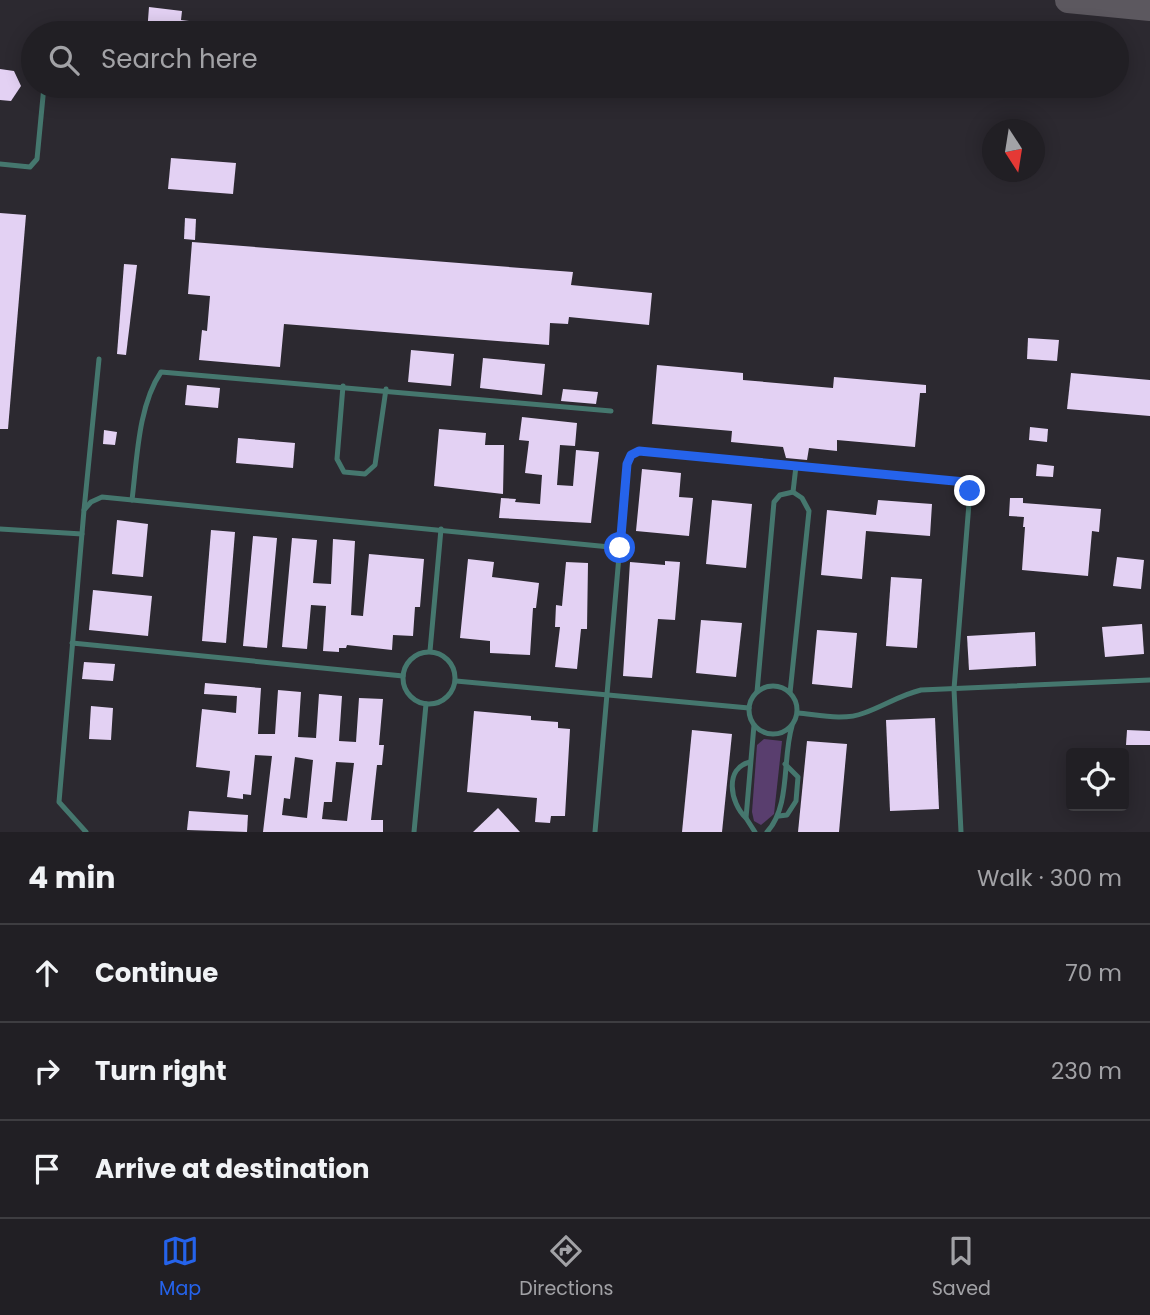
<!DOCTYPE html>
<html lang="en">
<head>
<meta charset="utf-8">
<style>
	body { margin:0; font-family:Poppins,sans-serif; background:#2d2c31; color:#f1f3f6 }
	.controls { position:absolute; right:21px; bottom:21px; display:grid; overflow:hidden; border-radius:7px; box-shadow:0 4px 18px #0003 }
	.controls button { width:63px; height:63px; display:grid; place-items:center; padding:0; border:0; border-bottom:2px solid #3e3d41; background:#211f24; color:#f1f3f6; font:35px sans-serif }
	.compass { position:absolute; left:982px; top:119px; width:63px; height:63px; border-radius:50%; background:#211f24; box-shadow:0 4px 18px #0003; rotate:168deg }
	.stop { position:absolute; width:21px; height:21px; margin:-16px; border:5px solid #2563eb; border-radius:50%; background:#fff }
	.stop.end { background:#2563eb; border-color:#fff; box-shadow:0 2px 7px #0008 }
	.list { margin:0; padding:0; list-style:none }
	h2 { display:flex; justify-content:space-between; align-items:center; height:91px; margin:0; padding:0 28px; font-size:30px }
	h2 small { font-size:23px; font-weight:400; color:#a2a2a6 }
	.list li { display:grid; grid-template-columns:46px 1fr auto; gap:21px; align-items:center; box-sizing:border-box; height:98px; padding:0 28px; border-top:2px solid #3e3d41 }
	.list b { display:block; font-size:26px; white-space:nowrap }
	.list em { font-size:23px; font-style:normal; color:#a2a2a6 }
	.icon { flex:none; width:38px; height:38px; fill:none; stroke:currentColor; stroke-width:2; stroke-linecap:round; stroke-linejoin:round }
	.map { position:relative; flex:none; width:1150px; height:832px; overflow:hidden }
	.search { position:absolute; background:#211f24; box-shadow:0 4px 18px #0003; left:21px; right:21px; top:21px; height:77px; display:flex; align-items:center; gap:18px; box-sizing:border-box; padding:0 24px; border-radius:38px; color:#a2a2a6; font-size:26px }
	.sheet { height:385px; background:#211f24 }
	nav { display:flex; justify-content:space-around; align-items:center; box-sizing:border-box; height:98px; border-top:2px solid #3e3d41; background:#211f24; font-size:19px; color:#a2a2a6 }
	nav a { display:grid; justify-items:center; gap:4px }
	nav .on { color:#2563eb }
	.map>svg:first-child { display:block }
	.green { fill:#593e6e }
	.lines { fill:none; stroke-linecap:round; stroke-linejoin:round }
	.taxiway { stroke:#5c585f; stroke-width:26 }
	.building { fill:#e3d1f3; fill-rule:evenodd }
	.service { stroke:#45776e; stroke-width:5 }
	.route { stroke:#2563eb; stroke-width:9 }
</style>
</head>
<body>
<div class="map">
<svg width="1150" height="832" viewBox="0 0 1150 832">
	<rect width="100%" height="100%" fill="#2c2930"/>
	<polygon class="green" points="764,739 782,741 774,814 761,825 754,821 752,812 757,745"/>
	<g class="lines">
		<polyline class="taxiway" points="1068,0 1150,8"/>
	</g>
	<g class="building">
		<polygon points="149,7 182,11 181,20 197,22 196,33 147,33"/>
		<polygon points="0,69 14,71 21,86 11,101 0,100"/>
		<polygon points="171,158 236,163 233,194 168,189"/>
		<polygon points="0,213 26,215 8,429 0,429"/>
		<polygon points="185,218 196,219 195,240 184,239"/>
		<polygon points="192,242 573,272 571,285 652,293 649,325 569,317 568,324 550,323 549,345 284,324 280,367 199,360 202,330 207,331 210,296 188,294"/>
		<polygon points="124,264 137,265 126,355 117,354"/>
		<polygon points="1028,338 1059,340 1057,361 1027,359"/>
		<polygon points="411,350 454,354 451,386 408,382"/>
		<polygon points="483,358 545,364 542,395 480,388"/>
		<polygon points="657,365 743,373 743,380 833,388 834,377 926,385 926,393 920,393 915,447 837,440 837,451 809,448 807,460 786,458 783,447 731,442 732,431 652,424"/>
		<polygon points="1071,373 1150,380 1150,416 1067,409"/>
		<polygon points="187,385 220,388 218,408 185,405"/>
		<polygon points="563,389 598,392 596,404 561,401"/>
		<polygon points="522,417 577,423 575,446 560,445 557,485 573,486 576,450 599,452 591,523 499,518 501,498 516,499 515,502 540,504 542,475 525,473 529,441 519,440"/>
		<polygon points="1030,427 1048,429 1047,442 1029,440"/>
		<polygon points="439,429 486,433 485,445 504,445 503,494 434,486"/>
		<polygon points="104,430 117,432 115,445 103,444"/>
		<polygon points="238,438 295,443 293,468 236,463"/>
		<polygon points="1037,464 1054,466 1053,477 1036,476"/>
		<polygon points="642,469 681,473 679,497 693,498 689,536 636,531"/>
		<polygon points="1010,498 1023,498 1023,503 1101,509 1099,532 1092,531 1088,576 1022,570 1025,527 1023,527 1024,517 1009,516"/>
		<polygon points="712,500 752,504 746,568 706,564"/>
		<polygon points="878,500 932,504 930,536 866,531 862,579 821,575 827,510 876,515"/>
		<polygon points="117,520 148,524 143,577 112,574"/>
		<polygon points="211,530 235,532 226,643 202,641"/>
		<polygon points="253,536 277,538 267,648 243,646"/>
		<polygon points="292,538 317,540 313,583 331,584 333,539 355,541 351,615 363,616 369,554 424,559 420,607 415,607 413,636 393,635 392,650 347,645 346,648 339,648 339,652 323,651 326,606 311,605 307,649 282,647"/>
		<polygon points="1117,557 1144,560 1141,589 1113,586"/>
		<polygon points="468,559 494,562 492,577 539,583 536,608 533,608 530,655 490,653 490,641 460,638"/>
		<polygon points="665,561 680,562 675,620 658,619 652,678 623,676 630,562 665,565"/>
		<polygon points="566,562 588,563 587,629 581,629 577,669 555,667 560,627 555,627 556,605 562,606"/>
		<polygon points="891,577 922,579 917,648 886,646"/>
		<polygon points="93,590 152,596 148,636 89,630"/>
		<polygon points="701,620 742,623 736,677 696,673"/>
		<polygon points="1142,624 1144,654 1105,657 1102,627"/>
		<polygon points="817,630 857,633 852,688 812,684"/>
		<polygon points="1035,632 1036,666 969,670 967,636"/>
		<polygon points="84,662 115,664 113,681 82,679"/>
		<path d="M205 683 261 688 258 734H275L278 690 301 692 298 737 316 738 319 694 342 696 339 741 356 742 359 698 383 699 379 745H384L382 765H377L371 820H383V832H263L272 756 255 755 251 795 243 794V799L227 797 230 771 196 767 202 709 236 713 237 696 204 694ZM295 757 313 760 307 818 282 815 284 798 290 799ZM336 762 354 763 347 821 322 819 324 802H332Z"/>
		<polygon points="91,706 113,708 111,740 89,739"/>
		<polygon points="474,711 531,716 531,720 558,722 558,728 570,729 565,816 551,816 550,823 535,822 537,798 467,792"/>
		<polygon points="935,718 939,809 890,811 886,720"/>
		<polygon points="692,730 732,734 722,832 682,832"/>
		<polygon points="1127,730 1150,731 1150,745 1126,745"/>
		<polygon points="807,741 847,744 839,832 798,832"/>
		<polygon points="498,808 520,832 473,832"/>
		<polygon points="189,811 248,815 247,832 187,830"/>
	</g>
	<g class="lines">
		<g class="service">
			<polyline points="0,164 30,167 37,159 44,86"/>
			<polyline points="343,386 337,459 344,472 365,474 375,465 386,389"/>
			<polyline points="793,492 796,466"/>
			<path d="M132 500C137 460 138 406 161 372L611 411"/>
			<polyline points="84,510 99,359"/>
			<polyline points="0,529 82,534"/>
			<polyline points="72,643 403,676"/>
			<polyline points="430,651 441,529"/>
			<circle cx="429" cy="678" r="26"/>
			<polyline points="456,681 749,708"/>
			<circle cx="773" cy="710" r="24"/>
			<polyline points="757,692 774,502 780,495 793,492 802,498 809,511 790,693"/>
			<path d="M798 713C819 715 844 721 864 713 884 706 900 695 921 690L1150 680"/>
			<polyline points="754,725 746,818 755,832"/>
			<polyline points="779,816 787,815 796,801 798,777 785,764"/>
			<path d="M746 818C730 803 724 768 750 762"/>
			<polyline points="86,832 59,802 84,510 91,502 102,497 620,548"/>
			<polyline points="414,832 426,704"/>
			<polyline points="595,832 627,464 631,455 639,451 965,482 970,491 954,689 961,832"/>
			<path d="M767 832C791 806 782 759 792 726"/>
		</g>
	</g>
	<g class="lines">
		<polyline class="route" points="620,548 627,464 631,455 639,451 965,482 970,491"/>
	</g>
</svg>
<div class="controls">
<button><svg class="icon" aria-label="locate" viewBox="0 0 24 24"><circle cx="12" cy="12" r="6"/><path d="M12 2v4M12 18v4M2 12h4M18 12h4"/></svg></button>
</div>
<svg class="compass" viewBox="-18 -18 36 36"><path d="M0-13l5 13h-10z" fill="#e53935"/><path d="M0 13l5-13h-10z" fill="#a2a2a6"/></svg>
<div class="stop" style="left:620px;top:548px"></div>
<div class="stop end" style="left:970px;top:491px"></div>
<div class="search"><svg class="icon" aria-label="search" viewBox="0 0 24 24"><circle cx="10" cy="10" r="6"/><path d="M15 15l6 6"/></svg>Search here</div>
</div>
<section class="sheet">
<h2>4 min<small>Walk · 300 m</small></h2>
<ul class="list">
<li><svg class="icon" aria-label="ahead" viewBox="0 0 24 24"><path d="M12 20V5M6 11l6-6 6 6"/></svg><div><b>Continue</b></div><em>70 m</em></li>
<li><svg class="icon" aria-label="right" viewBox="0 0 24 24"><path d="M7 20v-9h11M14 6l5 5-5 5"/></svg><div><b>Turn right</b></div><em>230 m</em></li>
<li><svg class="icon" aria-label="arrive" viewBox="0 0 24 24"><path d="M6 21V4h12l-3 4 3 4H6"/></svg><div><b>Arrive at destination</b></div></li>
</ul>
</section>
<nav>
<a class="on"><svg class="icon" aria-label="map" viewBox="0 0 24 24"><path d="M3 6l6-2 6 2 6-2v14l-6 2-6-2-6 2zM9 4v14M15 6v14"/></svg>Map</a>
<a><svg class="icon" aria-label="directions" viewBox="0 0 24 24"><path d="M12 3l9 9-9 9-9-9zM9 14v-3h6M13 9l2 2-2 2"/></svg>Directions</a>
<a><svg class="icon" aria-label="saved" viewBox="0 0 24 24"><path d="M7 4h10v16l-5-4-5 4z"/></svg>Saved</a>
</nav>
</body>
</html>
